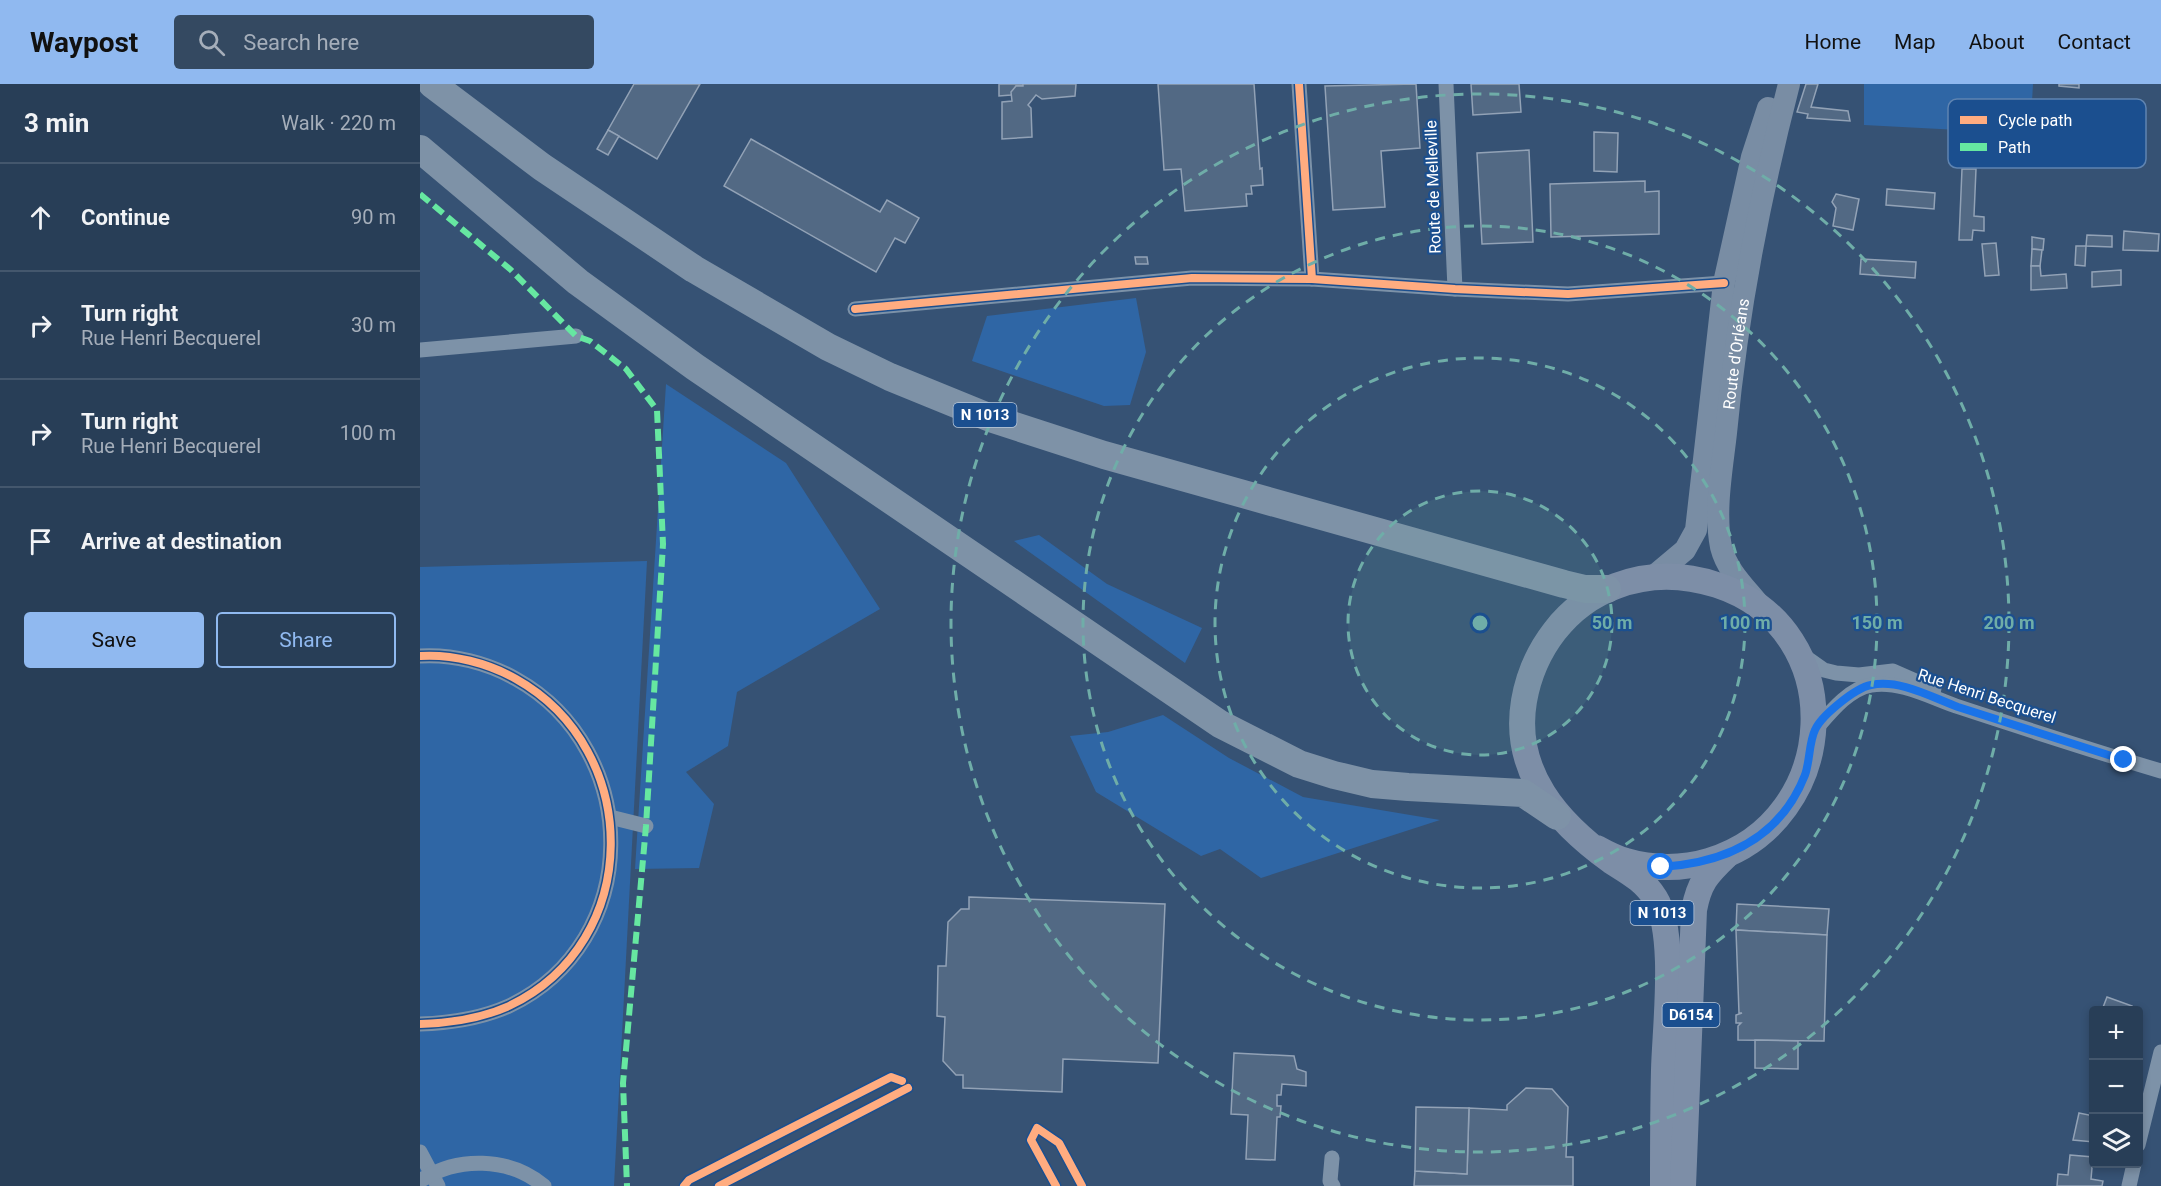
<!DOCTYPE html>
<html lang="en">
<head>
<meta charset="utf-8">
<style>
	body { margin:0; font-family:Roboto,sans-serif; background:#344961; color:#f1f3f6 }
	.controls { position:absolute; right:18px; bottom:18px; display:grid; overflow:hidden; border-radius:6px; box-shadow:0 3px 9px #0003 }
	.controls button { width:54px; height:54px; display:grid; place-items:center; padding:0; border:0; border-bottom:2px solid #44576d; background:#283e57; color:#f1f3f6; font:30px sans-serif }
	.stop { position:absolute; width:18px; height:18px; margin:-14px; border:4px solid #1a73e8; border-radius:50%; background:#fff }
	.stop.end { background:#1a73e8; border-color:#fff; box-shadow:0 2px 6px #0008 }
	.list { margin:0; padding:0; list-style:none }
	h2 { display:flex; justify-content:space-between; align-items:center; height:78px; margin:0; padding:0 24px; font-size:26px }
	h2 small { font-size:20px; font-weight:400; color:#a5aeba }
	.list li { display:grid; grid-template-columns:39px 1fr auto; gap:18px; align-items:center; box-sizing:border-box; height:108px; padding:0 24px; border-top:2px solid #44576d }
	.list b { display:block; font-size:22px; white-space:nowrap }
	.list p { margin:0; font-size:20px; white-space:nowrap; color:#a5aeba }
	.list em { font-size:20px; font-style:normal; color:#a5aeba }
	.actions { display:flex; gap:12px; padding:18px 24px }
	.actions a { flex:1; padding:14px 0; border:2px solid #90b9f0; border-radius:6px; text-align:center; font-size:21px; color:#90b9f0 }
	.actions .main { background:#90b9f0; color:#111 }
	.icon { flex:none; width:33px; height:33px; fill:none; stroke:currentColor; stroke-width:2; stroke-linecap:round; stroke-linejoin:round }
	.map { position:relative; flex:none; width:1741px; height:1102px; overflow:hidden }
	header { display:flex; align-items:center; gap:36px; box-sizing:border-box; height:84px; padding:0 30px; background:#90b9f0; color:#111 }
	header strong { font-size:28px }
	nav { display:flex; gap:33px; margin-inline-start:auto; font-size:21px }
	.search { width:420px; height:54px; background:#344961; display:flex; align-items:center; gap:15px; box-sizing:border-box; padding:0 21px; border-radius:6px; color:#a5aeba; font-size:22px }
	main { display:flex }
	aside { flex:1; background:#283e57 }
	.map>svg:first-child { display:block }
	.green { fill:#2f66a5 }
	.building { fill:#526984; stroke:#92a2b6; stroke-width:1.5 }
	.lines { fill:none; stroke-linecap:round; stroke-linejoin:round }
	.street { stroke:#7d92a8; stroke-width:15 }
	.secondary { stroke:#798da4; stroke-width:22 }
	.primary { stroke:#7d8ea7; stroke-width:26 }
	.highway { stroke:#7e92a7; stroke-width:28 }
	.quiet { stroke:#66e7a1; stroke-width:6; stroke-dasharray:12 6; stroke-linecap:butt }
	.cycleway-casing { stroke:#1b4f8f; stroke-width:11 }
	.cycleway { stroke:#ffac80; stroke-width:8 }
	.route { stroke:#1a73e8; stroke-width:8 }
	.ring { fill:none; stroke:#6fada8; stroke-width:3; stroke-dasharray:10 8 }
	.labels { text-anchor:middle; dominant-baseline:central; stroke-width:4.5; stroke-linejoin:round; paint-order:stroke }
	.shield { fill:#1b4f8f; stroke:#bbcadd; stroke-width:1.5 }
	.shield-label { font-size:15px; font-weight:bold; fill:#fff }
	.street-label { font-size:16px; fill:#fff; stroke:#1b4f8f }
	.key { fill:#1b4f8f; stroke:#5f84b1; stroke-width:1.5 }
	.key-label { font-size:16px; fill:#fff }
	.centre { fill:#6fada8; stroke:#1b4f8f; stroke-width:3 }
	.ring-label { font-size:18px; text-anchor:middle; font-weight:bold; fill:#6fada8; stroke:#1b4f8f; stroke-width:4.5; stroke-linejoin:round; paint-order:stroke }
</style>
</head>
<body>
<header>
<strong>Waypost</strong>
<div class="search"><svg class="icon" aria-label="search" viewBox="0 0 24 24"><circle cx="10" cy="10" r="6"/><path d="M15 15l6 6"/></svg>Search here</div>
<nav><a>Home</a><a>Map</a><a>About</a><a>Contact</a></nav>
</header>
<main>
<aside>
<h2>3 min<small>Walk · 220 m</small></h2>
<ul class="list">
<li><svg class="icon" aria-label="ahead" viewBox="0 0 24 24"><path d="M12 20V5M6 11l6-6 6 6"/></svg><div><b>Continue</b></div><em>90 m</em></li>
<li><svg class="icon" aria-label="right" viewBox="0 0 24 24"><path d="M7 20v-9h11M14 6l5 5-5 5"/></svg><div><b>Turn right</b><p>Rue Henri Becquerel</p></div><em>30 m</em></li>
<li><svg class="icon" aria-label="right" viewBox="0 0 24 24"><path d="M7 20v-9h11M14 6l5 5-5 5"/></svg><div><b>Turn right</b><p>Rue Henri Becquerel</p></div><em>100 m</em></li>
<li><svg class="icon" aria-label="arrive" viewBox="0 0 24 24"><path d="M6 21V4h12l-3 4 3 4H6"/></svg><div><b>Arrive at destination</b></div></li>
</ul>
<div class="actions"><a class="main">Save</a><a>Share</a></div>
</aside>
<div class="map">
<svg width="1741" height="1102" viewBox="0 0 1741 1102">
	<rect width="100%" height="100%" fill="#365274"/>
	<g class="green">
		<polygon points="1444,0 1613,0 1611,35 1540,36 1539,46 1444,41"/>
		<polygon points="716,214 726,268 710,321 684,322 552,277 567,232"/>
		<polygon points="246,300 366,379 460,525 317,608 308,662 266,688 294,720 279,784 215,785"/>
		<polygon points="619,451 687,500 782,544 765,579 594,457"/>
		<polygon points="227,477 194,1102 0,1102 0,483"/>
		<polygon points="743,631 809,674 883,713 1020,736 841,794 800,765 781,772 676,708 650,652 688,648"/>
	</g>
	<g class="building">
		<polygon points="214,0 280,0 237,75 188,46"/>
		<polygon points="579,0 603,0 603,2 596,2 591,11 579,12"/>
		<polygon points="603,0 656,0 655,12 622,15 616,11 608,21 611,24 612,53 582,55 582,18 592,17 591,8 596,2 603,2"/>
		<polygon points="738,0 834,0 840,85 842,84 843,101 831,102 832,110 826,110 827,122 765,127 761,85 744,86"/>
		<polygon points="996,0 1000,64 961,67 965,123 913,126 905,2"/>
		<polygon points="1051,0 1099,0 1101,28 1053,31"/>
		<polygon points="1386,0 1398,0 1391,23 1428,27 1430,37 1387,34 1388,30 1377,28"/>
		<polygon points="1639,0 1659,0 1659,4 1639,2"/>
		<polygon points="188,46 199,52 188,71 177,65"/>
		<polygon points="1174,48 1198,49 1197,88 1174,87"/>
		<polygon points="331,55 460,128 467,116 499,134 485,159 475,154 456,188 304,102"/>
		<polygon points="1109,66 1113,158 1062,160 1057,69"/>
		<polygon points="1542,85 1556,85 1554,132 1564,133 1564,147 1553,146 1552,156 1539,156"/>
		<polygon points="1225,97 1225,108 1239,107 1239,150 1131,153 1130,100"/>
		<polygon points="1467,105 1515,109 1514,125 1466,121"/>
		<polygon points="1416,110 1439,115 1433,146 1413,142 1416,124 1412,118"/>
		<polygon points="1704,147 1739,150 1738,167 1703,166"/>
		<polygon points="1667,151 1692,152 1692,163 1666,162"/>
		<polygon points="1612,153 1624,155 1623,166 1612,165"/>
		<polygon points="1576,159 1579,191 1565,192 1562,160"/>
		<polygon points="1656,162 1666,162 1665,182 1655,181"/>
		<polygon points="1612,165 1622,166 1620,182 1611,182"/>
		<polygon points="715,173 727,173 728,180 716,180"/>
		<polygon points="1441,175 1496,178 1495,194 1440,190"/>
		<polygon points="1611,182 1620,182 1621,192 1646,190 1647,204 1611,206"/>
		<polygon points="1701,186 1701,201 1672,203 1672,188"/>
		<polygon points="549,813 745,820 738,979 643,975 642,1008 543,1004 543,991 536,991 523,977 525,933 517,932 518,882 526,882 528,838 541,825 549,825"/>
		<polygon points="1317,820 1409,825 1407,851 1316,846"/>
		<polygon points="1316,846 1407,851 1404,957 1318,956 1318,942 1321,939 1316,939 1316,931 1322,929 1319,929"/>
		<polygon points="1687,913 1712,922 1711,926 1682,926"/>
		<polygon points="1335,956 1378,957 1378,985 1335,984"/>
		<polygon points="814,969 874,972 877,985 886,988 886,1002 862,1000 861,1011 857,1011 857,1022 861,1022 860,1033 857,1033 855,1076 826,1075 828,1031 811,1030"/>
		<polygon points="1106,1004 1132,1005 1148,1023 1146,1073 1153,1073 1153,1102 994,1102 995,1087 1047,1090 1049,1024 1087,1026 1087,1021"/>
		<polygon points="996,1023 1049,1024 1047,1090 995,1087"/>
		<polygon points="1659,1029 1674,1032 1674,1058 1653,1056"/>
		<polygon points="1650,1071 1673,1073 1671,1095 1683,1097 1682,1102 1637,1102 1638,1090 1648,1091"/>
	</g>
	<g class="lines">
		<g class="street">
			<polyline points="879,0 892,195 1035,205 1148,210 1304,199"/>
			<polyline points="1026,0 1035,205"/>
			<polyline points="435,225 772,194 892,195"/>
			<polyline points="0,266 156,252"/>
			<polyline points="1380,569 1404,586 1416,589 1439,591 1473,587 1514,605"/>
			<path d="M0 572C33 570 68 579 96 595 223 666 224 858 89 922 60 935 31 939 0 940"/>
			<path d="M1395 646C1409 630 1428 605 1451 601 1481 596 1512 614 1539 623 1606 645 1673 667 1741 687"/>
			<polyline points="190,733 226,742"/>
			<polyline points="1718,1061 1741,968"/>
			<polyline points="0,1068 18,1102"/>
			<polyline points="912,1074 910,1097 913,1102"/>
			<path d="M0 1097C37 1072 89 1073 124 1102"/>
			<polyline points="1709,1102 1714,1080"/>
		</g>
		<g class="secondary">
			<polyline points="1234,492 1265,466 1276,446 1304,199 1332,73 1348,24"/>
			<path id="s1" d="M1341 523C1326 504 1307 487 1301 463 1294 427 1302 385 1306 349 1317 231 1339 116 1369 0"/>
		</g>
		<g class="primary">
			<path d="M1177 764C1186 769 1196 774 1206 777 1232 785 1263 785 1289 777 1422 737 1432 545 1297 501 1263 490 1230 489 1196 502 1146 520 1113 566 1104 617 1092 688 1138 739 1191 777 1208 788 1224 796 1235 814 1257 849 1245 943 1244 986 1243 1025 1243 1063 1243 1102"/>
			<path d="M1263 1102 1274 826C1279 799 1287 790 1306 772"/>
		</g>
		<g class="highway">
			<polyline points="12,0 122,83 274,185 408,263 470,293 573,335 684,371 1144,500 1165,505 1187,505"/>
			<polyline points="0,65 158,198 275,283 800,640 879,680 914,691 952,700 988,703 1103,709 1137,732"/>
		</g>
		<polyline class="quiet" points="0,110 91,186 156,252 170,257 206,285 237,326 243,460 226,742 203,999 207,1102"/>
		<g class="cycleway-casing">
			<g id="cycleway">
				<polyline points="879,0 892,195 1035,205 1148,210 1304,199"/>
				<polyline points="435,225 772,194 892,195"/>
				<path d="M0 572C33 570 68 579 96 595 223 666 224 858 89 922 60 935 31 939 0 940"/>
				<polyline points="264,1102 269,1096 471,993 482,997"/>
				<polyline points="299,1102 488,1004"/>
				<polyline points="636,1102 611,1056 617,1044 639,1059 662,1102"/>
			</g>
		</g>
		<use href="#cycleway" class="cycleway"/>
	</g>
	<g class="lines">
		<path class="route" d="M1241 783C1305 779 1360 755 1385 691 1390 677 1389 658 1395 646 1401 632 1435 604 1451 601 1480 595 1511 613 1538 623 1593 641 1649 658 1704 676"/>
	</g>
	<circle cx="1060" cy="539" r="132" fill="#6fada8" fill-opacity=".12"/>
	<g class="ring">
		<circle cx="1060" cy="539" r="132"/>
		<circle cx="1060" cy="539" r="265"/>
		<circle cx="1060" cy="539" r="397"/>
		<circle cx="1060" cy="539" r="529"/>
	</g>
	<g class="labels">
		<g class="shield">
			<rect x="533.5" y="319" width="63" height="24" rx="4.5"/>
			<rect x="1210.5" y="817" width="63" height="24" rx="4.5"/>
			<rect x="1242.5" y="919" width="57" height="24" rx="4.5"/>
		</g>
		<g class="shield-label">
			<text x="565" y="331">N 1013</text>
			<text x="1242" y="829">N 1013</text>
			<text x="1271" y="931">D6154</text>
		</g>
		<g class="street-label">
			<text transform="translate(1013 103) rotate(-92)">Route de Melleville</text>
			<text stroke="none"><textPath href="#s1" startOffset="267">Route d'Orléans</textPath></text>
			<text transform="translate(1567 612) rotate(18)">Rue Henri Becquerel</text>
		</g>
	</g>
	<rect x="1528" y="15" width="198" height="69" rx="9" class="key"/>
	<rect x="1540" y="32" width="27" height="8" fill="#ffac80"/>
	<rect x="1540" y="59" width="27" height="8" fill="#66e7a1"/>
	<g class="key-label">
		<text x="1578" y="42">Cycle path</text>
		<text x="1578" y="69">Path</text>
	</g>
	<circle cx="1060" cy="539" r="9" class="centre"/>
	<g class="ring-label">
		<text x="1192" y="545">50 m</text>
		<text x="1325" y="545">100 m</text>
		<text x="1457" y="545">150 m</text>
		<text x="1589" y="545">200 m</text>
	</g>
</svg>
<div class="controls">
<button>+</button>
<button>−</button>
<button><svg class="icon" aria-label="layers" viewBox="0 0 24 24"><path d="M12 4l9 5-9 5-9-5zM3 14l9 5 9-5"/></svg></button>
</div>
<div class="stop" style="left:1241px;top:783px"></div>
<div class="stop end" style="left:1704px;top:676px"></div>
</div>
</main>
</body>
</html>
